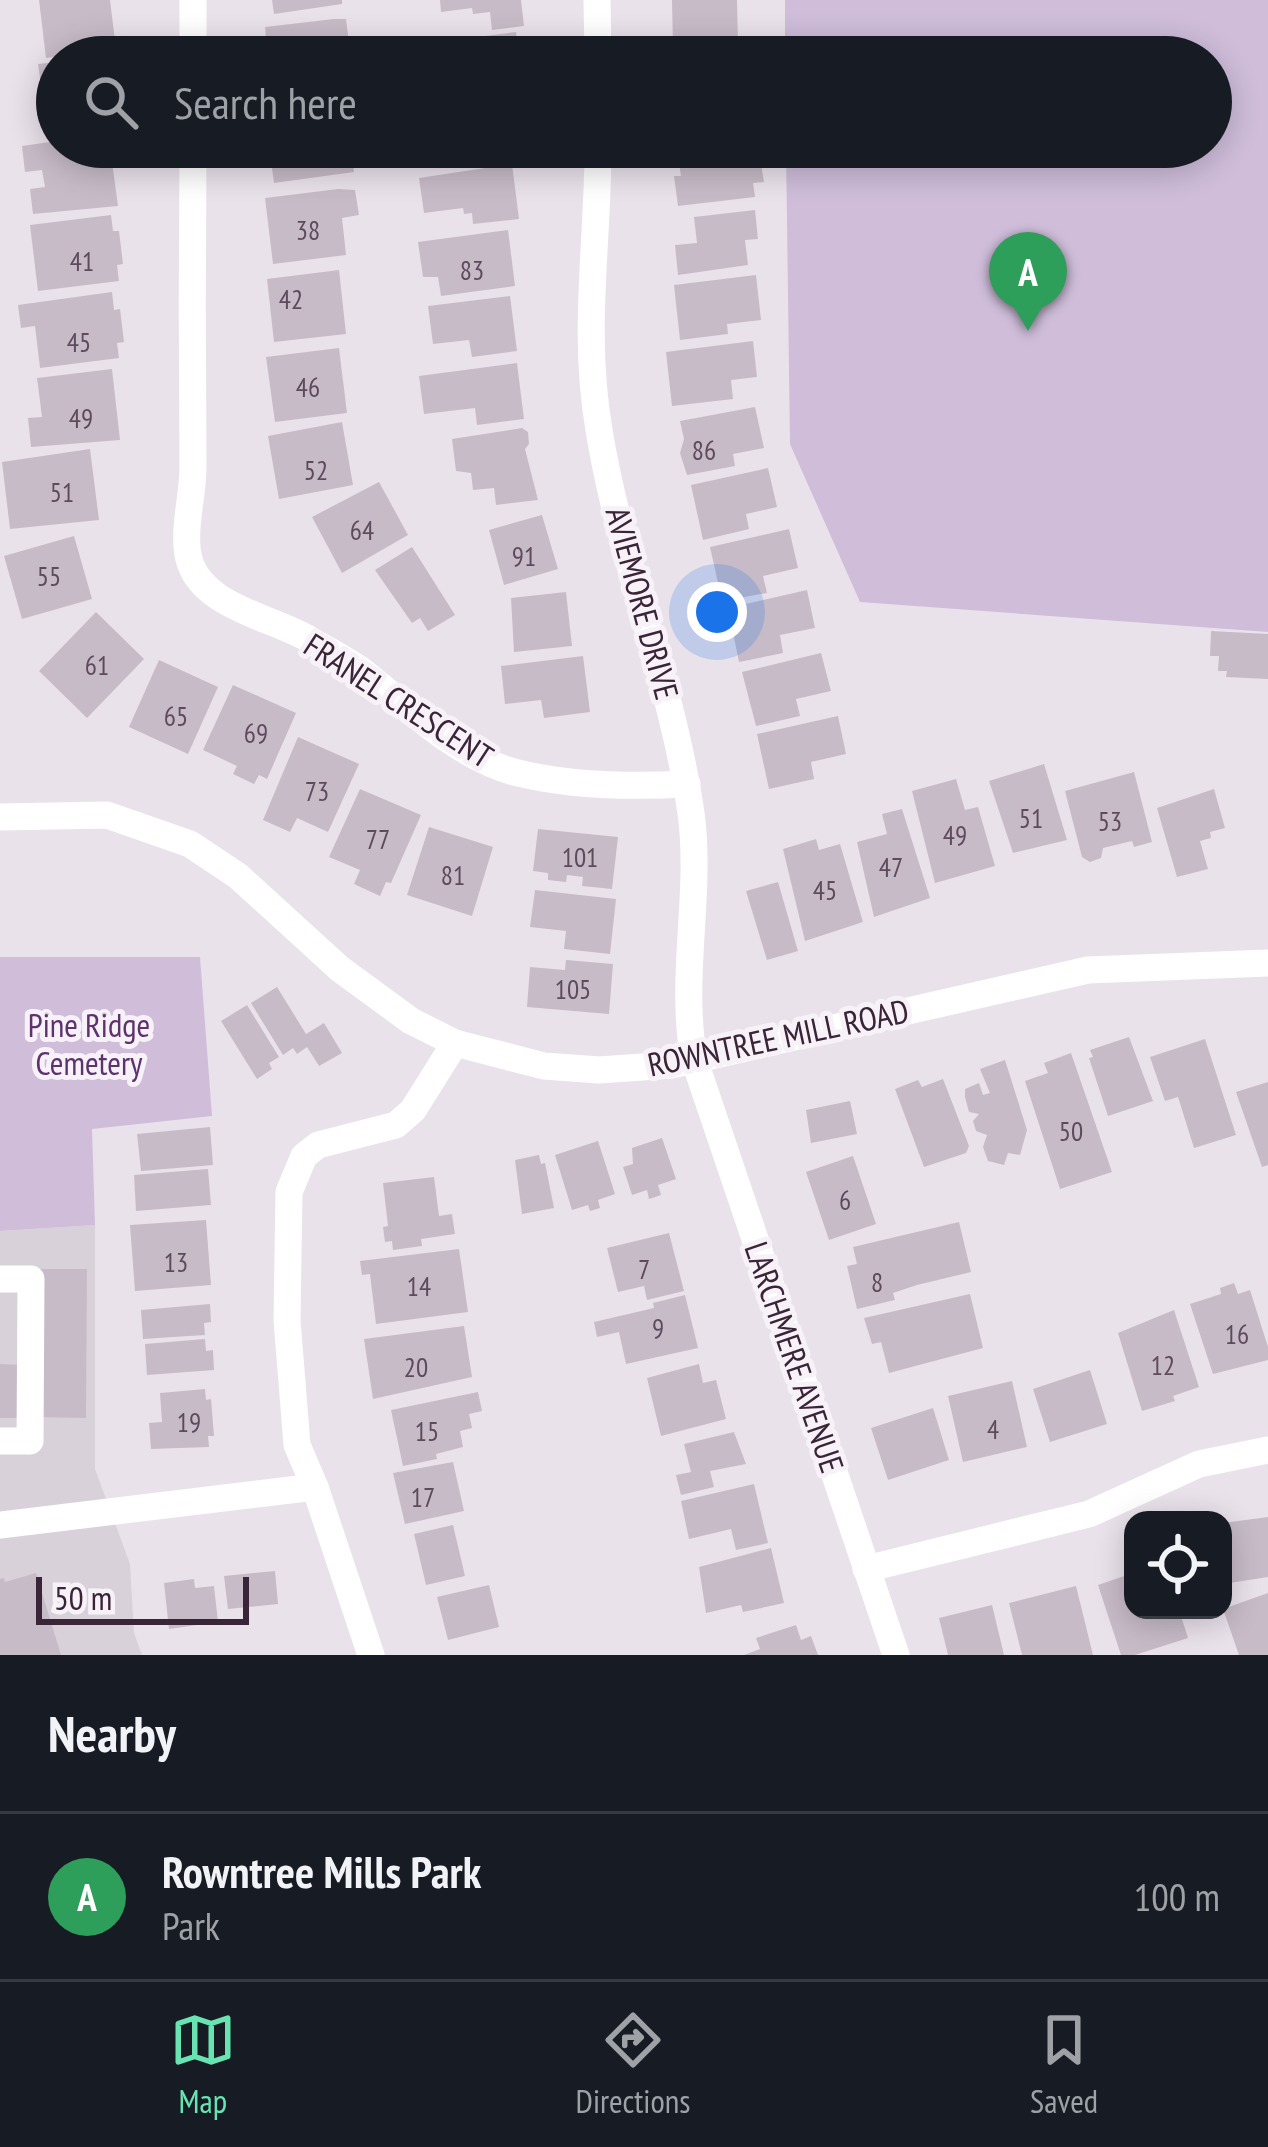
<!DOCTYPE html>
<html lang="en">
<head>
<meta charset="utf-8">
<style>
	body { margin:0; font-family:"PT Sans Narrow",sans-serif; background:#242831; color:#f1f3f6 }
	.controls { position:absolute; right:36px; bottom:36px; display:grid; overflow:hidden; border-radius:24px; box-shadow:0 6px 30px #0003 }
	.controls button { width:108px; height:108px; display:grid; place-items:center; padding:0; border:0; border-bottom:3px solid #363941; background:#171b24; color:#f1f3f6; font:60px sans-serif }
	.scale { position:absolute; left:36px; bottom:30px; width:213px; box-sizing:border-box; padding-left:12px; border:6px solid #3a2438; border-top:0; font-size:33px; line-height:42px; white-space:nowrap; color:#3a2438; -webkit-text-stroke:9px #f7f2f8; paint-order:stroke }
	.you { position:absolute; left:717px; top:612px; width:42px; height:42px; margin:-30px; border:9px solid #fff; border-radius:50%; background:#1a73e8; box-shadow:0 0 0 18px #1a73e833 }
	.badge { display:grid; place-items:center; width:78px; height:78px; border-radius:50%; background:#67e4b1; color:#fff; font-size:39px; font-weight:700 }
	.pin { position:absolute; translate:-50% -99px; filter:drop-shadow(0 3px 6px #0008) }
	.pin::after { content:''; position:absolute; top:63px; width:42px; height:36px; background:inherit; clip-path:polygon(0 0,100% 0,50% 100%) }
	.list { margin:0; padding:0; list-style:none }
	h2 { display:flex; justify-content:space-between; align-items:center; height:156px; margin:0; padding:0 48px; font-size:51px }
	h2 small { font-size:39px; font-weight:400; color:#9ea1a6 }
	.list li { display:grid; grid-template-columns:78px 1fr auto; gap:36px; align-items:center; box-sizing:border-box; height:168px; padding:0 48px; border-top:3px solid #363941 }
	.list b { display:block; font-size:45px; white-space:nowrap }
	.list p { margin:0; font-size:39px; white-space:nowrap; color:#9ea1a6 }
	.list em { font-size:39px; font-style:normal; color:#9ea1a6 }
	.icon { flex:none; width:66px; height:66px; fill:none; stroke:currentColor; stroke-width:2; stroke-linecap:round; stroke-linejoin:round }
	.map { position:relative; flex:none; width:1268px; height:1655px; overflow:hidden }
	.search { position:absolute; background:#171b24; box-shadow:0 6px 30px #0003; left:36px; right:36px; top:36px; height:132px; display:flex; align-items:center; gap:30px; box-sizing:border-box; padding:0 42px; border-radius:66px; color:#9ea1a6; font-size:45px }
	.sheet { height:324px; background:#171b24 }
	nav { display:flex; justify-content:space-around; align-items:center; box-sizing:border-box; height:168px; border-top:3px solid #363941; background:#171b24; font-size:33px; color:#9ea1a6 }
	nav a { display:grid; justify-items:center; gap:6px }
	nav .on { color:#67e4b1 }
	.map>svg:first-child { display:block }
	.built { fill:#d9d1da }
	.green { fill:#cfbdda }
	.building { fill:#c7bbc8 }
	.lines { fill:none; stroke-linecap:round; stroke-linejoin:round }
	.minor { stroke:#fff; stroke-width:27 }
	.labels { text-anchor:middle; dominant-baseline:central; stroke-width:10; stroke-linejoin:round; paint-order:stroke }
	.number-label { font-size:27px; fill:#5d4a5c }
	.street-label { font-size:33px; fill:#3a2438; stroke:#f7f2f8 }
	.park-label { font-size:33px; fill:#5d326d; stroke:#f7f2f8 }
</style>
</head>
<body>
<div class="map">
<svg width="1268" height="1655" viewBox="0 0 1268 1655">
	<rect width="100%" height="100%" fill="#eae2eb"/>
	<polygon class="built" points="95,1225 95,1469 130,1564 134,1633 142,1655 0,1655 0,1231"/>
	<g class="green">
		<polygon points="785,0 1268,0 1268,632 860,602 790,444 786,147 1211,147 1211,57 785,57"/>
		<polygon points="0,957 200,957 212,1116 92,1129 95,1225 0,1231"/>
	</g>
	<g class="building">
		<polygon points="39,0 110,0 116,49 46,58"/>
		<polygon points="272,0 342,0 342,4 274,14"/>
		<polygon points="440,0 521,0 524,26 492,30 490,12 473,14 472,8 441,12"/>
		<polygon points="672,0 737,0 738,46 673,47"/>
		<polygon points="334,19 346,19 349,43 338,44 339,57 268,57 265,27"/>
		<polygon points="516,32 519,57 442,57 440,42"/>
		<polygon points="57,62 57,135 48,136 38,64"/>
		<polygon points="57,141 57,147 110,147 118,206 33,214 30,189 45,187 42,170 25,172 22,146"/>
		<polygon points="269,147 351,147 354,172 274,183"/>
		<polygon points="490,147 523,147 524,155 492,160"/>
		<polygon points="692,147 749,147 751,159 760,158 764,182 753,183 755,197 678,206 674,176 681,176 677,149"/>
		<polygon points="512,164 519,219 473,224 472,213 464,214 463,208 424,213 419,178"/>
		<polygon points="338,189 355,190 359,215 342,218 346,255 273,264 265,198"/>
		<polygon points="755,210 758,239 745,240 748,265 678,275 675,245 697,243 694,217"/>
		<polygon points="111,215 113,231 119,231 123,264 117,265 119,281 38,291 30,225"/>
		<polygon points="508,230 515,286 441,296 438,277 423,277 418,242"/>
		<polygon points="339,270 346,334 274,342 267,279"/>
		<polygon points="756,275 761,320 727,324 728,334 680,340 674,285"/>
		<polygon points="112,292 114,310 120,309 124,342 117,343 119,358 40,368 35,326 21,328 18,305"/>
		<polygon points="510,296 517,351 472,357 469,340 433,344 428,306"/>
		<polygon points="753,341 757,377 731,380 733,399 672,406 666,352"/>
		<polygon points="339,348 347,413 275,422 266,357"/>
		<polygon points="517,363 524,419 477,425 475,408 424,414 419,376"/>
		<polygon points="112,369 120,440 31,447 28,418 42,417 37,378"/>
		<polygon points="755,407 764,448 733,454 735,466 687,475 680,453 684,439 680,421"/>
		<polygon points="342,422 353,485 279,499 268,436"/>
		<polygon points="522,428 528,432 529,444 525,449 538,500 496,505 494,488 473,490 471,473 456,471 452,439"/>
		<polygon points="90,449 99,520 10,529 2,462"/>
		<polygon points="768,468 777,507 746,514 749,529 703,540 691,485"/>
		<polygon points="379,482 408,535 342,573 312,517"/>
		<polygon points="542,515 558,569 504,585 489,530"/>
		<polygon points="789,529 798,568 763,576 767,593 722,601 710,547"/>
		<polygon points="74,536 92,599 22,619 4,556"/>
		<polygon points="412,547 455,615 428,631 420,618 412,623 375,570"/>
		<polygon points="807,590 815,628 780,635 783,653 739,662 728,608"/>
		<polygon points="566,592 572,646 514,652 511,598"/>
		<polygon points="96,612 144,659 87,718 39,671"/>
		<polygon points="1211,631 1268,634 1268,679 1226,677 1227,671 1218,671 1219,656 1210,656"/>
		<polygon points="821,653 831,691 796,699 800,716 756,726 742,672"/>
		<polygon points="583,656 590,712 544,718 541,700 505,704 501,666"/>
		<polygon points="159,660 218,687 188,754 129,727"/>
		<polygon points="233,685 296,713 267,779 259,775 254,784 233,774 237,766 203,750"/>
		<polygon points="838,716 846,754 811,762 814,779 769,789 757,734"/>
		<polygon points="298,737 359,764 328,832 297,818 290,832 263,820"/>
		<polygon points="1044,764 1067,840 1013,853 989,781"/>
		<polygon points="1134,772 1152,842 1134,847 1132,841 1103,848 1101,858 1090,862 1082,857 1065,791"/>
		<polygon points="956,779 965,810 978,807 995,866 935,883 912,791"/>
		<polygon points="360,789 421,815 391,883 386,882 380,896 354,884 360,870 329,857"/>
		<polygon points="1214,789 1225,828 1210,832 1211,838 1200,841 1208,869 1177,877 1157,808"/>
		<polygon points="902,809 930,898 874,917 857,842 887,834 882,814"/>
		<polygon points="429,827 493,847 472,916 407,895"/>
		<polygon points="538,829 618,837 612,889 582,886 583,877 567,875 566,882 548,880 548,873 533,871"/>
		<polygon points="816,839 819,850 840,844 863,922 805,941 783,849"/>
		<polygon points="778,882 798,951 767,960 746,891"/>
		<polygon points="535,890 616,899 610,954 564,949 566,931 530,927"/>
		<polygon points="566,960 613,964 609,1014 527,1007 530,967 565,970"/>
		<polygon points="277,987 306,1034 324,1023 342,1053 319,1066 307,1047 297,1054 293,1048 283,1055 251,1003"/>
		<polygon points="247,1005 279,1057 269,1063 272,1069 257,1079 221,1021"/>
		<polygon points="1129,1037 1153,1101 1108,1116 1089,1058 1093,1057 1090,1050"/>
		<polygon points="1205,1039 1236,1135 1194,1148 1178,1097 1165,1101 1150,1057"/>
		<polygon points="1071,1053 1112,1172 1060,1189 1025,1081 1048,1073 1044,1063"/>
		<polygon points="1005,1060 1027,1130 1020,1155 1008,1153 1004,1165 988,1161 983,1147 987,1135 976,1131 973,1121 979,1114 969,1112 965,1097 965,1089 979,1083 983,1095 990,1093 980,1069"/>
		<polygon points="943,1079 969,1146 966,1153 924,1167 895,1089 918,1080 922,1087"/>
		<polygon points="1268,1082 1268,1165 1262,1167 1236,1092"/>
		<polygon points="850,1101 857,1134 811,1143 806,1110"/>
		<polygon points="210,1127 213,1165 141,1171 137,1134"/>
		<polygon points="662,1138 676,1179 658,1185 661,1195 649,1199 647,1190 632,1195 623,1167 633,1164 632,1148"/>
		<polygon points="598,1141 615,1194 598,1200 600,1208 590,1211 588,1205 572,1210 555,1155"/>
		<polygon points="539,1155 541,1164 545,1163 554,1208 522,1214 515,1160"/>
		<polygon points="853,1156 876,1224 829,1240 806,1172"/>
		<polygon points="208,1169 211,1205 136,1211 134,1175"/>
		<polygon points="434,1177 439,1216 452,1214 455,1234 421,1239 422,1246 393,1250 392,1241 385,1242 383,1227 388,1226 383,1183"/>
		<polygon points="206,1220 211,1285 135,1291 130,1225"/>
		<polygon points="959,1222 971,1272 917,1285 893,1293 895,1300 857,1309 847,1266 857,1264 853,1247"/>
		<polygon points="669,1233 684,1291 647,1300 644,1286 618,1292 607,1248"/>
		<polygon points="459,1249 468,1312 376,1324 370,1274 362,1275 360,1261"/>
		<polygon points="35,1269 87,1269 86,1418 34,1417"/>
		<polygon points="1234,1283 1238,1294 1250,1290 1268,1347 1268,1360 1213,1374 1190,1304 1221,1294 1220,1288"/>
		<polygon points="970,1294 983,1348 889,1373 881,1342 872,1344 864,1318"/>
		<polygon points="685,1295 698,1348 626,1364 619,1332 597,1337 594,1322 654,1308 653,1303"/>
		<polygon points="210,1304 211,1322 204,1323 205,1335 143,1339 141,1310"/>
		<polygon points="1174,1310 1199,1387 1173,1396 1175,1401 1142,1411 1118,1333"/>
		<polygon points="464,1326 472,1377 373,1399 364,1339"/>
		<polygon points="205,1339 206,1351 213,1350 214,1370 147,1375 145,1344"/>
		<polygon points="0,1364 25,1365 25,1418 0,1418"/>
		<polygon points="699,1364 703,1383 716,1380 726,1419 661,1436 647,1378"/>
		<polygon points="1090,1370 1107,1424 1050,1442 1033,1389"/>
		<polygon points="1012,1381 1027,1447 963,1462 948,1396"/>
		<polygon points="205,1389 206,1400 211,1399 214,1436 208,1436 209,1447 151,1449 149,1423 162,1422 160,1393"/>
		<polygon points="478,1392 482,1411 469,1414 472,1428 460,1431 463,1447 436,1454 437,1459 403,1466 391,1410"/>
		<polygon points="933,1408 949,1460 888,1480 871,1428"/>
		<polygon points="734,1432 746,1464 710,1471 714,1487 681,1495 676,1475 691,1472 684,1444"/>
		<polygon points="453,1462 464,1511 405,1524 393,1473"/>
		<polygon points="754,1484 768,1543 736,1550 731,1529 689,1539 681,1501"/>
		<polygon points="1268,1517 1268,1577 1223,1584 1223,1523"/>
		<polygon points="453,1525 465,1576 426,1585 414,1534"/>
		<polygon points="771,1548 784,1603 743,1612 741,1605 706,1613 699,1567"/>
		<polygon points="275,1571 278,1604 228,1609 224,1576"/>
		<polygon points="36,1573 61,1655 0,1655 0,1579 4,1578 5,1582"/>
		<polygon points="1133,1573 1133,1610 1179,1610 1188,1638 1135,1655 1121,1655 1098,1585"/>
		<polygon points="194,1579 195,1588 214,1586 218,1622 169,1629 164,1583"/>
		<polygon points="489,1585 499,1627 448,1640 437,1597"/>
		<polygon points="1076,1586 1093,1655 1022,1655 1009,1603"/>
		<polygon points="1268,1593 1268,1655 1239,1655 1223,1609"/>
		<polygon points="992,1605 1004,1655 948,1655 939,1618"/>
		<polygon points="796,1625 801,1640 811,1636 818,1655 744,1655 760,1649 756,1638"/>
	</g>
	<g class="lines">
		<g class="minor">
			<polyline points="597,0 598,57"/>
			<polyline points="193,57 193,0"/>
			<path d="M193 147C192 254 192 361 193 468 193 496 182 532 189 559 201 606 270 617 307 638 325 649 345 659 362 671 408 707 456 756 514 772 568 786 631 787 687 784"/>
			<path d="M598 147C598 245 582 331 599 430 620 560 672 682 691 813 702 894 679 977 694 1059L896 1655"/>
			<polyline points="0,817 107,815 190,844 238,876 340,969 411,1021 455,1043 544,1066 599,1070 671,1065 1088,970 1268,963"/>
			<polyline points="0,1279 31,1279 30,1441 0,1441"/>
			<polyline points="0,1525 315,1487"/>
			<polyline points="866,1569 1089,1514 1199,1464 1268,1450"/>
			<polyline points="371,1655 315,1487 297,1445 287,1320 289,1192 304,1156 318,1145 396,1125 413,1110 455,1043"/>
		</g>
	</g>
	<g class="labels">
		<g class="number-label">
			<text x="308" y="230">38</text>
			<text x="82" y="261">41</text>
			<text x="472" y="270">83</text>
			<text x="291" y="299">42</text>
			<text x="79" y="342">45</text>
			<text x="308" y="387">46</text>
			<text x="81" y="418">49</text>
			<text x="704" y="450">86</text>
			<text x="316" y="470">52</text>
			<text x="62" y="492">51</text>
			<text x="362" y="530">64</text>
			<text x="524" y="556">91</text>
			<text x="49" y="576">55</text>
			<text x="97" y="665">61</text>
			<text x="176" y="716">65</text>
			<text x="256" y="733">69</text>
			<text x="317" y="791">73</text>
			<text x="1031" y="818">51</text>
			<text x="1110" y="821">53</text>
			<text x="955" y="835">49</text>
			<text x="378" y="839">77</text>
			<text x="580" y="857">101</text>
			<text x="891" y="867">47</text>
			<text x="453" y="875">81</text>
			<text x="825" y="890">45</text>
			<text x="573" y="989">105</text>
			<text x="1071" y="1131">50</text>
			<text x="845" y="1200">6</text>
			<text x="176" y="1262">13</text>
			<text x="644" y="1269">7</text>
			<text x="877" y="1282">8</text>
			<text x="419" y="1286">14</text>
			<text x="658" y="1328">9</text>
			<text x="1237" y="1334">16</text>
			<text x="1163" y="1365">12</text>
			<text x="416" y="1367">20</text>
			<text x="189" y="1422">19</text>
			<text x="993" y="1429">4</text>
			<text x="427" y="1431">15</text>
			<text x="423" y="1497">17</text>
		</g>
		<g class="street-label">
			<text transform="translate(643 603) rotate(75)">AVIEMORE DRIVE</text>
			<text transform="translate(399 700) rotate(33)">FRANEL CRESCENT</text>
			<text transform="translate(778 1037) rotate(-12)">ROWNTREE MILL ROAD</text>
			<text transform="translate(795 1357) rotate(71)">LARCHMERE AVENUE</text>
		</g>
		<g class="park-label">
			<text x="89" y="1024">Pine Ridge<tspan x="89" dy="38">Cemetery</tspan></text>
		</g>
	</g>
</svg>
<div class="controls">
<button><svg class="icon" aria-label="locate" viewBox="0 0 24 24"><circle cx="12" cy="12" r="6"/><path d="M12 2v4M12 18v4M2 12h4M18 12h4"/></svg></button>
</div>
<div class="scale">50 m</div>
<div class="you"></div>
<div class="pin badge" style="left:1028px;top:331px;background:#2e9e5b">A</div>
<div class="search"><svg class="icon" aria-label="search" viewBox="0 0 24 24"><circle cx="10" cy="10" r="6"/><path d="M15 15l6 6"/></svg>Search here</div>
</div>
<section class="sheet">
<h2>Nearby<small></small></h2>
<ul class="list">
<li><span class="badge" style="background:#2e9e5b">A</span><div><b>Rowntree Mills Park</b><p>Park</p></div><em>100 m</em></li>
</ul>
</section>
<nav>
<a class="on"><svg class="icon" aria-label="map" viewBox="0 0 24 24"><path d="M3 6l6-2 6 2 6-2v14l-6 2-6-2-6 2zM9 4v14M15 6v14"/></svg>Map</a>
<a><svg class="icon" aria-label="directions" viewBox="0 0 24 24"><path d="M12 3l9 9-9 9-9-9zM9 14v-3h6M13 9l2 2-2 2"/></svg>Directions</a>
<a><svg class="icon" aria-label="saved" viewBox="0 0 24 24"><path d="M7 4h10v16l-5-4-5 4z"/></svg>Saved</a>
</nav>
</body>
</html>
